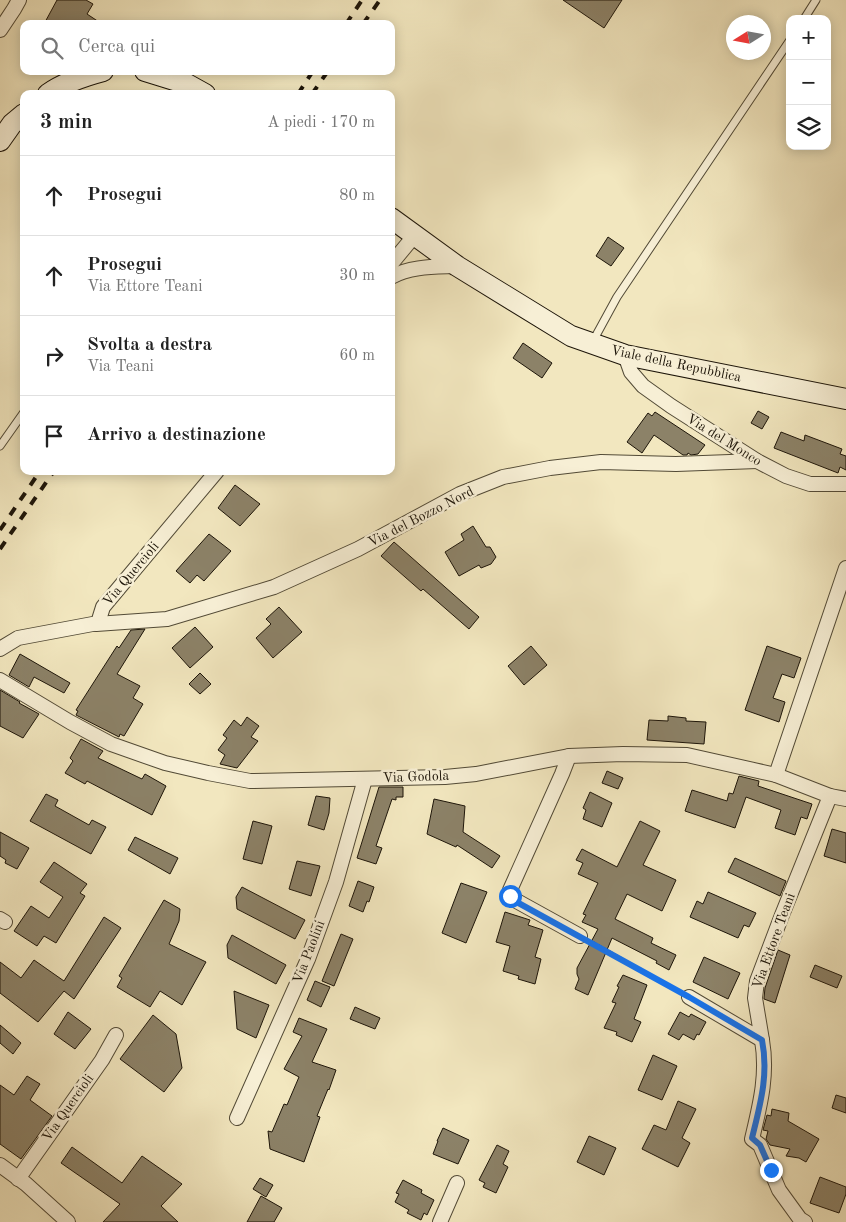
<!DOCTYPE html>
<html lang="it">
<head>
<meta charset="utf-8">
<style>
	body { margin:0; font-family:"Old Standard TT",serif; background:#f6f6f6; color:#222 }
	.controls { position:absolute; right:15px; top:15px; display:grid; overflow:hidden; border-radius:10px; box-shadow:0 2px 12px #0003 }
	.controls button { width:45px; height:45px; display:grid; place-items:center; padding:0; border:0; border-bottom:1px solid #e0e0e0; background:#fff; color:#222; font:25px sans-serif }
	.compass { position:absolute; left:726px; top:15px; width:45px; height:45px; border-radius:50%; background:#fff; box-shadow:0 2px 12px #0003; rotate:259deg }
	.stop { position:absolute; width:15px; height:15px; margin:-11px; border:4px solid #1a73e8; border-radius:50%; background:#fff }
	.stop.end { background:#1a73e8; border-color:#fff; box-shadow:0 1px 5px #0008 }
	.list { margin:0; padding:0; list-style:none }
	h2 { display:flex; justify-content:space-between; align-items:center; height:65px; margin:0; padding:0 20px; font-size:21px }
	h2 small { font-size:16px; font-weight:400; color:#767676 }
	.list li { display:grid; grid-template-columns:32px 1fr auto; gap:15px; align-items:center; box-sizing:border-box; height:80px; padding:0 20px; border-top:1px solid #e0e0e0 }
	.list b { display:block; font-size:19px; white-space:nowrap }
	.list p { margin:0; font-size:16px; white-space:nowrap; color:#767676 }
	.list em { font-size:16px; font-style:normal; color:#767676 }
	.icon { flex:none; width:28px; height:28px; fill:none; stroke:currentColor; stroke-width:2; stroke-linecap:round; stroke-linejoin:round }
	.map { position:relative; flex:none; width:846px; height:1222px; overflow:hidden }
	.search { position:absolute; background:#fff; box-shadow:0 2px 12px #0003; left:20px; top:20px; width:375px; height:55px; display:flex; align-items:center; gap:12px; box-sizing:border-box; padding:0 18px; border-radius:10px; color:#767676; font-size:19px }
	.panel { position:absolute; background:#fff; box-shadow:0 2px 12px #0003; left:20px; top:90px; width:375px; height:385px; border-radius:10px }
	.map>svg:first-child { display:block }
	.building { fill:#8c8268; stroke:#1d1509 }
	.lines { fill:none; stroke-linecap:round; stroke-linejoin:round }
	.lane-casing { stroke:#524a36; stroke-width:9 }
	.street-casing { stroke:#524a36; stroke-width:16 }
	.secondary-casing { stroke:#1d1509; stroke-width:22 }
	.path { stroke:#1d1509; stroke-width:3; stroke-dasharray:4 2.5; stroke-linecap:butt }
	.lane { stroke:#f7efd5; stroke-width:7 }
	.street { stroke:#f7efd5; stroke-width:14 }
	.secondary { stroke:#f7efd5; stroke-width:20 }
	.rail { stroke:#1d1509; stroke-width:4; stroke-dasharray:9 9; stroke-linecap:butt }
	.route { stroke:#1a73e8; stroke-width:6 }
	.labels { text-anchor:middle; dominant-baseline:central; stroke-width:5; stroke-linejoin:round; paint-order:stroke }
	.street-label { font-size:14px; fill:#1d1509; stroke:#f7efd5 }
</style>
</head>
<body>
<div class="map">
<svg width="846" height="1222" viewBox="0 0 846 1222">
	<rect width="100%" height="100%" fill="#f2e7bf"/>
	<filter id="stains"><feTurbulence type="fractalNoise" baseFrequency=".004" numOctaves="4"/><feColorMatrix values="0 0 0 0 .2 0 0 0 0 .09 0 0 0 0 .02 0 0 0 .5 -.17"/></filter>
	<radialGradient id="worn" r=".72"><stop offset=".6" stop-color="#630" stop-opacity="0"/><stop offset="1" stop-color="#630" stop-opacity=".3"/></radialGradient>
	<g class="building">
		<polygon points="57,0 86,0 93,4 87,14 102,24 44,24"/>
		<polygon points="563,0 622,0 604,28"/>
		<polygon points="608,237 624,248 611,266 596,256"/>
		<polygon points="523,343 552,363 542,378 513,358"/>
		<polygon points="758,411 769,417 762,429 751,423"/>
		<polygon points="655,412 705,445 698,454 691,455 688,453 687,455 683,455 654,435 642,453 627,442 648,413 652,416"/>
		<polygon points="781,432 804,441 805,435 842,449 840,454 846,456 846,470 840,467 838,473 774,448"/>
		<polygon points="235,485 260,504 240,526 218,508"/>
		<polygon points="473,526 486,547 490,547 496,557 491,564 481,568 479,565 459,576 445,552 464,540 461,534"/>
		<polygon points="209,534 231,551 204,581 197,575 190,583 176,571"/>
		<polygon points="394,542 479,617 469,629 423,589 421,591 381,556"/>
		<polygon points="279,607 302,632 273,658 256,638 271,624 266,619"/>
		<polygon points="195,627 213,647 190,668 172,648"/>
		<polygon points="145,629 117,674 140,686 133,698 143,704 124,736 120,734 119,737 76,715 78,711 76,710 117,646 119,648 131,630"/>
		<polygon points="531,646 547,665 524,685 508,666"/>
		<polygon points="767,646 801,658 794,678 782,674 773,698 785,702 779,722 745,710"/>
		<polygon points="20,654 70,683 64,693 34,677 29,687 9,675"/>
		<polygon points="200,673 211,684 200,694 189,684"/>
		<polygon points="0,690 20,702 19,703 39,714 23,738 0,726"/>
		<polygon points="668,716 686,718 686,721 706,722 704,744 647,740 649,720 668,721"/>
		<polygon points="247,717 259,726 251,737 258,741 237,768 220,764 225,755 218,750 227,738 223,735 234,720 241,726"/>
		<polygon points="81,739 103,751 98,758 142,779 145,774 166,786 152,815 87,781 85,784 65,773 73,761 70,758"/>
		<polygon points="607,771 623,778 618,789 602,783"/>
		<polygon points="739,776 759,781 758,786 812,804 807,819 801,817 795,835 775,828 781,810 746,797 735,828 685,811 692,790 727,801 729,793 733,794"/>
		<polygon points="379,787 403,787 403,797 396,797 396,800 392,799 376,846 382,848 376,864 357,858"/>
		<polygon points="590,792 612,803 602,827 583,819 586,810 583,808"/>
		<polygon points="46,794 58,800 55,806 89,825 92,820 106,827 91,854 30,821"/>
		<polygon points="316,796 330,798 329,813 324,830 308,825"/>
		<polygon points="434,799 465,806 463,832 500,856 492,868 457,845 456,847 427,834"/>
		<polygon points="253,821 272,826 262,864 243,859"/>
		<polygon points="640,821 660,831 643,865 676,880 662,911 627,894 615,919 653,938 651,943 676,955 669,970 656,963 657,961 612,938 588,995 575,989 579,979 577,974 577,968 598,929 582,922 586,915 583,914 598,883 578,874 583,863 576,860 582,849 617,867"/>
		<polygon points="832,829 846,833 846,863 824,856"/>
		<polygon points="0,832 29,848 17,869 5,863 6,860 0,856"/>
		<polygon points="135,837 178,858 170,874 128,850"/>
		<polygon points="735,858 786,881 780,896 728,872"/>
		<polygon points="297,861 320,866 311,896 289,889"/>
		<polygon points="54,862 87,884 80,893 85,896 56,943 44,936 37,946 14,931 31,906 49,918 63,897 40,882"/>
		<polygon points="358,881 374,887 369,902 367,901 363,912 349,906"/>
		<polygon points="461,883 487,892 466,943 442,933"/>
		<polygon points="242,887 305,920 295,939 237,909 236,897"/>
		<polygon points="708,892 756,913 749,927 744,925 738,938 690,917 697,901 703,904"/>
		<polygon points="164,900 180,909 179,921 169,944 206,962 182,1005 160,991 150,1007 117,987 122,978 119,976"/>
		<polygon points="505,912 530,920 528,925 543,930 535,957 541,959 535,984 518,979 519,976 503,971 510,946 496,942"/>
		<polygon points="104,917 121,928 74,999 64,991 38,1022 0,993 0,962 21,978 34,960 64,981"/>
		<polygon points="341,934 353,939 334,986 322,981"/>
		<polygon points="232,935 286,965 276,984 228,958 227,945"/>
		<polygon points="778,950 790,955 775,1003 764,999 764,998 765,988"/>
		<polygon points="704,957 740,973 728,999 693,982"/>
		<polygon points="815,965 842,976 837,988 810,977"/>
		<polygon points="623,975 647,985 634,1019 641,1022 632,1042 616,1035 617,1032 604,1028 616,1003 612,1002 619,987 617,986"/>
		<polygon points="315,981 330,987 321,1007 307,1000"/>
		<polygon points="234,991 269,1005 256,1038 237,1029"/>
		<polygon points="355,1007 380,1018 375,1029 350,1019"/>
		<polygon points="68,1012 91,1029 75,1049 54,1034"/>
		<polygon points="680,1012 689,1017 691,1014 706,1022 699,1035 697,1034 694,1040 683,1034 679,1040 668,1034"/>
		<polygon points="153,1015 176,1034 182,1068 164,1092 120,1059"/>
		<polygon points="299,1018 327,1029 312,1062 336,1070 329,1090 328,1089 317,1116 320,1117 304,1162 270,1149 268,1131 272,1132 284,1104 287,1105 299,1077 284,1069 302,1036 293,1032"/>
		<polygon points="0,1025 21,1043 13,1054 0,1043"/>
		<polygon points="653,1055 677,1066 662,1100 638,1090"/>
		<polygon points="27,1076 40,1084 30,1100 52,1116 21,1159 0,1144 0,1085 14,1095"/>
		<polygon points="836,1095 846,1098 846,1113 832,1108"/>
		<polygon points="678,1101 696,1109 682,1138 690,1143 678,1167 642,1149 654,1125 666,1130"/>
		<polygon points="772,1109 789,1113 788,1121 819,1139 806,1162 799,1158 786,1156 790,1149 770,1145 766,1139 768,1131 763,1130 767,1115 771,1116"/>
		<polygon points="443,1128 469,1140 458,1164 433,1154 438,1141 437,1141"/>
		<polygon points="589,1136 616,1148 604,1175 577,1162"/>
		<polygon points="497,1145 509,1151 503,1164 508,1167 496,1193 483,1187 485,1183 479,1180"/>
		<polygon points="72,1147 122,1183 142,1156 182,1184 161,1206 178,1222 103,1222 120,1204 61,1163"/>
		<polygon points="820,1177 846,1187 846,1194 839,1213 810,1203"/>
		<polygon points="260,1178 273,1185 266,1197 253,1189"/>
		<polygon points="403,1180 422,1190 421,1193 434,1200 427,1215 424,1213 421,1220 407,1213 409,1210 395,1202 399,1194 396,1193"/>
		<polygon points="261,1196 282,1208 274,1222 247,1222"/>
	</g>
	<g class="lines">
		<g class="lane-casing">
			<g id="lane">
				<polyline points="804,19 816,0"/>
				<polyline points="593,341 617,297 790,40"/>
				<polyline points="0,446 24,412"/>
			</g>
		</g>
		<g class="street-casing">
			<g id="street">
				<polyline points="0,30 14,9 19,0"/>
				<polyline points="391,264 415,235"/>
				<path d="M391 277C411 266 435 267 457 266"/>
				<polyline points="625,355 631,372 643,386 671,406 757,461 786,476 810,484 846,484"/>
				<polyline points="96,624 167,619 274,587 358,549 460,494 503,477 550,468 601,462 676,464 757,461"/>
				<polyline points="0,649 18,638 98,623 103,607 217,471"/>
				<polyline points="0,680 70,722 111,744 165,763 208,773 250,781 445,777 476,774 569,756 623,754 687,755 776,775 830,796 846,799"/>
				<polyline points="569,756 562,774 510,890 510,896 513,899 580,936"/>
				<polyline points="776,775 846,568"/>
				<polyline points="0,919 5,922"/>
				<polyline points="689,997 762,1040 755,998 757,981 782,915 830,796"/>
				<path d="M762 1040C768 1075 760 1105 752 1139L760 1145 779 1190 800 1219 805 1222"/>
				<polyline points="237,1118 308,959 336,882 365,779"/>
				<polyline points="0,1165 26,1184 68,1222"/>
				<polyline points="18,1179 102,1060 116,1035"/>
				<polyline points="440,1222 457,1183"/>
			</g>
		</g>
		<g class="secondary-casing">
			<g id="secondary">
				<polyline points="145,71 187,84 205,94"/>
				<path d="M48 94C65 82 84 76 103 71"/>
				<polyline points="0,141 12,124 24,114"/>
				<polyline points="391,218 457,266 571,336 625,355 846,399"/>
			</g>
		</g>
		<polyline class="path" points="592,942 678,991"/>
		<use href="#lane" class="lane"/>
		<use href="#street" class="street"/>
		<use href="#secondary" class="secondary"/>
		<g class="rail">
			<polyline points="346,24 362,0"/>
			<polyline points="363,24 380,0"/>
			<polyline points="298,94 313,71"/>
			<polyline points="312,94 328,71"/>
			<polyline points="0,530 40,471"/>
			<polyline points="0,549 54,471"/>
		</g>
	</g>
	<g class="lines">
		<path class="route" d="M510 896 513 900 689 997 762 1040C769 1075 760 1105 752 1138L760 1145 771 1170"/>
	</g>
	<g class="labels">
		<g class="street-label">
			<text transform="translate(676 364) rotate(12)">Viale della Repubblica</text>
			<text transform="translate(724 440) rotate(32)">Via del Monco</text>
			<text transform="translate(421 517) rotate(-27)">Via del Bozzo Nord</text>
			<text transform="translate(131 574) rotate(-50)">Via Quercioli</text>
			<text transform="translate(416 777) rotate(-2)">Via Godola</text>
			<text transform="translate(774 941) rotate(-70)">Via Ettore Teani</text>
			<text transform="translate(309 952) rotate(-69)">Via Paolini</text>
			<text transform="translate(68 1108) rotate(-55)">Via Quercioli</text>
		</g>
	</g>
	<rect width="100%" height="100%" filter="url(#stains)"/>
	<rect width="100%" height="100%" fill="url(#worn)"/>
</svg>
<div class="controls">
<button>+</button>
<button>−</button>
<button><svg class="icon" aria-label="layers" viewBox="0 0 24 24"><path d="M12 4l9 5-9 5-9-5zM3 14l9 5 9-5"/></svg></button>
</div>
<svg class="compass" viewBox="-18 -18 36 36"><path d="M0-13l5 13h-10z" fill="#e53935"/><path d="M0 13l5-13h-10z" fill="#767676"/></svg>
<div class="stop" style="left:510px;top:896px"></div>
<div class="stop end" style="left:771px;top:1170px"></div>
<div class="search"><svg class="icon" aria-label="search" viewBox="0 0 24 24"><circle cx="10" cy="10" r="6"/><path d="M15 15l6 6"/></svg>Cerca qui</div>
<section class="panel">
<h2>3 min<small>A piedi · 170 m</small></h2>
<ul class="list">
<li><svg class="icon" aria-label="ahead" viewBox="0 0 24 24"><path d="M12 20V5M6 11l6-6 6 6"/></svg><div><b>Prosegui</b></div><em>80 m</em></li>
<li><svg class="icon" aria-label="ahead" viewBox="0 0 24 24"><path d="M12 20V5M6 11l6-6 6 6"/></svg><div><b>Prosegui</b><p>Via Ettore Teani</p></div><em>30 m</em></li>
<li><svg class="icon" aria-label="right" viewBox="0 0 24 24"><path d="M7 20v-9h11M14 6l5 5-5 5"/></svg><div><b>Svolta a destra</b><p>Via Teani</p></div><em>60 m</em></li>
<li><svg class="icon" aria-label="arrive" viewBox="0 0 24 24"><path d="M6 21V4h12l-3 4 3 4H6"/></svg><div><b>Arrivo a destinazione</b></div></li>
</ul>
</section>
</div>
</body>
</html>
